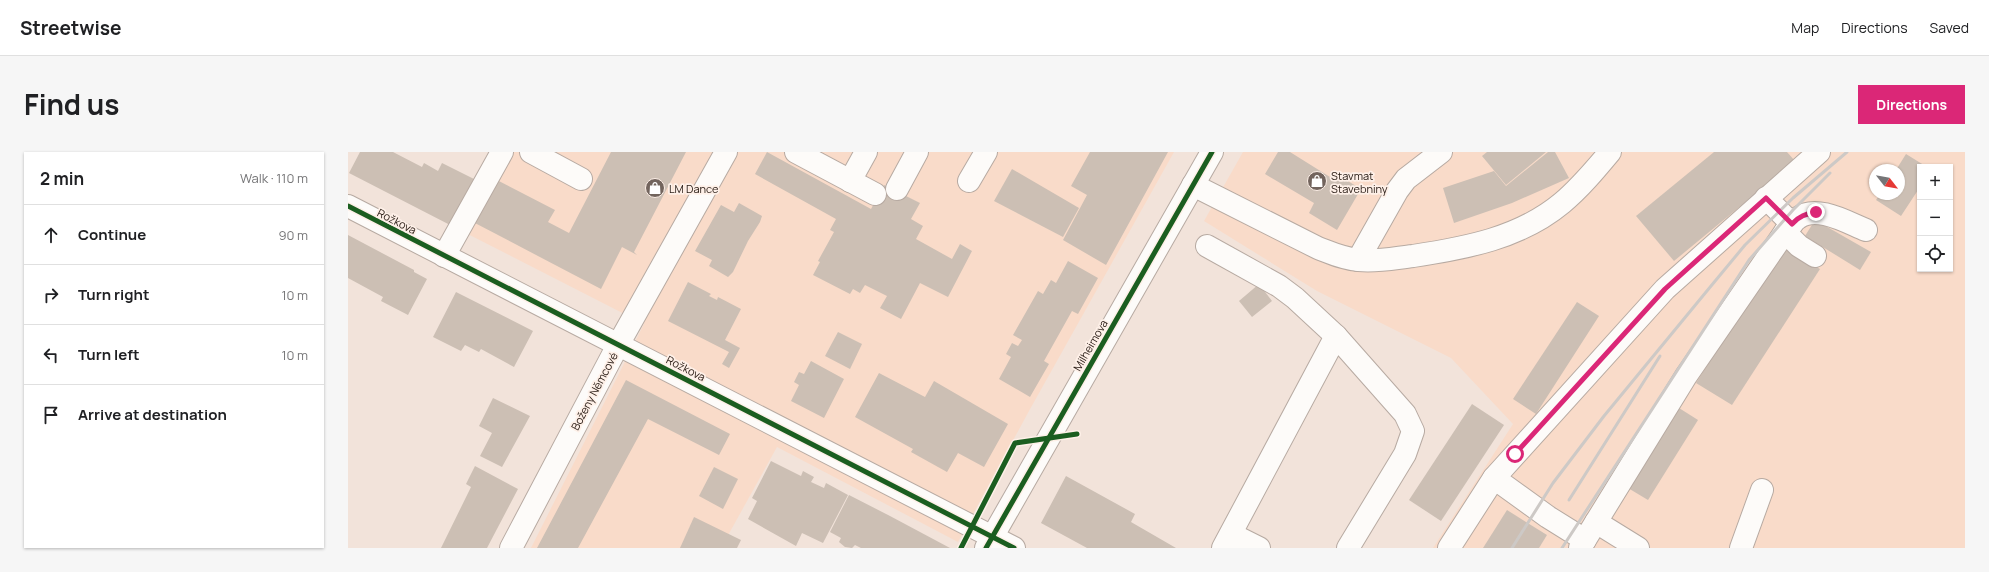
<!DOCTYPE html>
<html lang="en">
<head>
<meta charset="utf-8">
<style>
	body { margin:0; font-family:Manrope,sans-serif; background:#f6f6f6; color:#202124 }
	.controls { position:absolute; right:12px; top:12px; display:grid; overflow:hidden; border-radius:0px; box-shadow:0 1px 3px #0004 }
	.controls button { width:36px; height:36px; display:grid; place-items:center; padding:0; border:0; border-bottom:1px solid #e0e0e0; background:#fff; color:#202124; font:20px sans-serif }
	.compass { position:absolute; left:1521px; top:12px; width:36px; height:36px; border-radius:50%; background:#fff; box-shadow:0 1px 3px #0004; rotate:121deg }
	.stop { position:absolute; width:12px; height:12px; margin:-9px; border:3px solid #db2777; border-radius:50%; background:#fff }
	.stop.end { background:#db2777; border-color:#fff; box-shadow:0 1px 4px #0008 }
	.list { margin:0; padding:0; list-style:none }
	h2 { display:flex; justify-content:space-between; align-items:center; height:52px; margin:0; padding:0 16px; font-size:17px }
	h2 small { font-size:13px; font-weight:400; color:#757577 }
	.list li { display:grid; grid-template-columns:26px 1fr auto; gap:12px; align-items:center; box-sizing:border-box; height:60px; padding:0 16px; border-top:1px solid #e0e0e0 }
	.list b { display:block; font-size:15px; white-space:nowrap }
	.list em { font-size:13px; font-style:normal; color:#757577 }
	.icon { flex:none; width:22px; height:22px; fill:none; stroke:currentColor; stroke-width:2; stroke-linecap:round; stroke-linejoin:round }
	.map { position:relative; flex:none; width:1617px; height:396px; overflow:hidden; border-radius:0px }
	header { display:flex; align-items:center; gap:24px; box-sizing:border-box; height:56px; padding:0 20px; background:#fff; border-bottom:1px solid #e0e0e0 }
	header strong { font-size:19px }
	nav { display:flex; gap:22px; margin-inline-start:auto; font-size:14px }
	.intro { display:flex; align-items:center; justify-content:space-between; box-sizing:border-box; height:96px; padding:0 24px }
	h1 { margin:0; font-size:28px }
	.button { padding:10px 18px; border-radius:0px; background:#db2777; color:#fff; font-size:14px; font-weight:700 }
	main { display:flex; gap:24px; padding:0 24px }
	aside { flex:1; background:#fff; border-radius:0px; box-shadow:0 1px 3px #0004 }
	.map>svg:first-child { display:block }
	.built { fill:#f9dbc9; fill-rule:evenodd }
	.building { fill:#ccbfb4 }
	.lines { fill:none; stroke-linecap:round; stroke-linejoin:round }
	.minor-casing { stroke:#b7aaa2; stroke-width:24 }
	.minor { stroke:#fdfbf9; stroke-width:22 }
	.rail { stroke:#cdc9c6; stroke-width:3 }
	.cycleway-casing { stroke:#fef0e8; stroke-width:8 }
	.cycleway { stroke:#1b5e20; stroke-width:5 }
	.route { stroke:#db2777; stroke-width:5 }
	.labels { text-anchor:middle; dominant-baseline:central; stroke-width:3.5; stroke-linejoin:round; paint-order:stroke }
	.poi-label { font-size:11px; fill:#2d2019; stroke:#fef0e8; text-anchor:start }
	.street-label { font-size:11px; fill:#2d2019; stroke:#fef0e8 }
</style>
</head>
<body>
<header>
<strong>Streetwise</strong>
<nav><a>Map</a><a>Directions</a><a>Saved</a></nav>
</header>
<div class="intro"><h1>Find us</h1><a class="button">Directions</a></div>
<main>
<aside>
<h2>2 min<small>Walk · 110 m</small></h2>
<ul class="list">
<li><svg class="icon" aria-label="ahead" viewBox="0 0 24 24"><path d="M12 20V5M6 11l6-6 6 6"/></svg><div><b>Continue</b></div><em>90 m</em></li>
<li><svg class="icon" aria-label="right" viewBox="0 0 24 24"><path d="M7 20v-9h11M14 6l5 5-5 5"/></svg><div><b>Turn right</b></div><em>10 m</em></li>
<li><svg class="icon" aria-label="left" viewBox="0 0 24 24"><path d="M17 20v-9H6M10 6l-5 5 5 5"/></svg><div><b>Turn left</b></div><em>10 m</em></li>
<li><svg class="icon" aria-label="arrive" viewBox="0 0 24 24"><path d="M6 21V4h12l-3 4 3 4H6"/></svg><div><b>Arrive at destination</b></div></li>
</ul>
</aside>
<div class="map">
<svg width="1617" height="396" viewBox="0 0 1617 396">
	<rect width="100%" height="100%" fill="#f2e3da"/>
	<g class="built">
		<polygon points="142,0 826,0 681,259 610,390 429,295 373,396 183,396 296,172 104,74"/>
		<path d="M895 0H1617V396H1085L1165 272 1103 206 969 139 856 69ZM1572 15H1602V117H1572ZM1527 18H1551V42H1527Z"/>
	</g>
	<g class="building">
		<polygon points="12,0 45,0 74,15 76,11 90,19 94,11 128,28 104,74 1,21"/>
		<polygon points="263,0 338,0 286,100 289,103 274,95 253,137 125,70 147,27 207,58 200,70 221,81"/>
		<polygon points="419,0 523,57 536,33 572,51 563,67 575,74 568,87 604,107 612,92 624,99 600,145 572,131 553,167 532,156 539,144 517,133 512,141 505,137 502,142 465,123 472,110 470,109 486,80 482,78 488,67 407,22"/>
		<polygon points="742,0 820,0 758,113 715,88 739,43 723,34"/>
		<polygon points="930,0 942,0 982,25 985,20 1013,37 989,78 961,61 966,51 917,22"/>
		<polygon points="1139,0 1198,0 1158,33 1134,4"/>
		<polygon points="1200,0 1207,0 1221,26 1164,51 1106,71 1095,36 1146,19 1158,34"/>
		<polygon points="1366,0 1439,0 1447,9 1326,109 1288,64"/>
		<polygon points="1558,2 1579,15 1572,15 1572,35 1553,64 1528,48 1532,42 1551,42 1551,18 1548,18"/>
		<polygon points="664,17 731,56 715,85 646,49"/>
		<polygon points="391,51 414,64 412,70 400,89 385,120 380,125 361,114 364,108 347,99 373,53 386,60"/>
		<polygon points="1467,68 1523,100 1512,118 1457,84"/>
		<polygon points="0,83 66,118 66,120 79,127 60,163 33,149 35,145 0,126"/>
		<polygon points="1435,95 1472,117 1384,253 1348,231"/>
		<polygon points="720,109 750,126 730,162 724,159 696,209 701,212 682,245 651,227 663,205 658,202 664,191 670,194 674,188 665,183 690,139 695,142 703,128 708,131"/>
		<polygon points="340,130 363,142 361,144 369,148 370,145 393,157 377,188 392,196 381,216 374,212 381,200 320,169"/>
		<polygon points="911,132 924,149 904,165 891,149"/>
		<polygon points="108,140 185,179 166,215 133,197 131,200 117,193 113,199 85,185"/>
		<polygon points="1229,150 1251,164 1188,262 1165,247"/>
		<polygon points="490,180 514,192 502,217 477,204"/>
		<polygon points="463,209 496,227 476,266 443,249 451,233 446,230 451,220 456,222"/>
		<polygon points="531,221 577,245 586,229 660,272 636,315 610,301 599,320 563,300 565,297 507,265"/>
		<polygon points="278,228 382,282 371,303 300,267 230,396 189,396"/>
		<polygon points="145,246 182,264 154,315 132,304 144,281 131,274"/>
		<polygon points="1124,252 1156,273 1093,369 1061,348"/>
		<polygon points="1331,256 1350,268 1300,348 1280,336"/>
		<polygon points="423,309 453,324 455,319 466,325 463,330 476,336 478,331 500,343 475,391 454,381 448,394 400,367 409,349 404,346"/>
		<polygon points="127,314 170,337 139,396 93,396 123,335 118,332"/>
		<polygon points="366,315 390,327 375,357 351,344"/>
		<polygon points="718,324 787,362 783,370 828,396 739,396 693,371"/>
		<polygon points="501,343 542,364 602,396 513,396 507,393 504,396 497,395 491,390 493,386 482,380"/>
		<polygon points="1159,358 1199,383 1191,396 1135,396"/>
		<polygon points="346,365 393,388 389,396 332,396"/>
	</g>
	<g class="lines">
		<g class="minor-casing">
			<g id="minor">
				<polyline points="183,0 233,27"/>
				<polyline points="448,0 527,42"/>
				<polyline points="502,29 518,0"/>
				<polyline points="621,29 638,0"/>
				<path d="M845 33 970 96C983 101 996 107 1011 108 1029 110 1047 106 1065 104 1118 96 1172 86 1214 51 1232 36 1247 18 1262 0"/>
				<polyline points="549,37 569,0"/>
				<polyline points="1418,46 1444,72"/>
				<polyline points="0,54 666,396"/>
				<path d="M1437 80C1441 75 1445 69 1450 66 1469 52 1500 71 1518 78"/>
				<polyline points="859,94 931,134 947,146 988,184"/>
				<polyline points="96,104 154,0"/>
				<polyline points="1010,108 1049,39 1058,27 1093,0"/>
				<polyline points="1146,326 1200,365 1237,388"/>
				<polyline points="1248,370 1290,396"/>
				<polyline points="883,382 911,396"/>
				<polyline points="163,396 270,193 378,0"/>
				<polyline points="638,396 864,0"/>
				<polyline points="875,396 988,184 1057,262 1065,279 1057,302 1000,396"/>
				<polyline points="1101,396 1146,326 1317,137 1471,0"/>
				<polyline points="1232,396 1338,224 1437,80 1451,94 1467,104"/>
				<polyline points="1393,396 1414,338"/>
			</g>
		</g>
		<use href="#minor" class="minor"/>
		<g class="rail">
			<polyline points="1221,348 1312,204"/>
			<polyline points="1164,396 1205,331 1256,264 1363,134 1397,93 1445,46 1499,0"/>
			<polyline points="1214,396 1401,108 1445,58 1482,21"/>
		</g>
		<g class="cycleway-casing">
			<g id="cycleway">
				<polyline points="0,54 666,396"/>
				<polyline points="613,396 667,291 729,282"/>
				<polyline points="638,396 864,0"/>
			</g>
		</g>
		<use href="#cycleway" class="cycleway"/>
	</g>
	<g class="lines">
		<path class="route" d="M1167 302 1317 137 1418 46 1444 72C1451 64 1458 62 1468 60"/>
	</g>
	<defs>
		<g id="shop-disc" transform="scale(1)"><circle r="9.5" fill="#72645d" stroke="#fef0e8"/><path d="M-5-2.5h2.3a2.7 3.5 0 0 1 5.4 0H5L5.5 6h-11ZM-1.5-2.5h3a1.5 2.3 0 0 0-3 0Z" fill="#fff"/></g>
	</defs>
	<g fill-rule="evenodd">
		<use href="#shop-disc" x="969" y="29"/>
		<use href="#shop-disc" x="307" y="36"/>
	</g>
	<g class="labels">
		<g class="poi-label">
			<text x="983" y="23">Stavmat<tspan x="983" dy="13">Stavebniny</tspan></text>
			<text x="321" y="36">LM Dance</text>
		</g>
		<g class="street-label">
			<text transform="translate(49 69) rotate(27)">Rožkova</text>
			<text transform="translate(742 193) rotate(-60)">Milheimova</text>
			<text transform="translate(338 216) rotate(27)">Rožkova</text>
			<text transform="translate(246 239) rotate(-62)">Boženy Němcové</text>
		</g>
	</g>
</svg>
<div class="controls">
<button>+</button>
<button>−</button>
<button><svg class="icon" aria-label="locate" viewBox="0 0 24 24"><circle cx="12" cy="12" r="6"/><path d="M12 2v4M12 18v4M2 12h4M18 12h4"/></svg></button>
</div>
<svg class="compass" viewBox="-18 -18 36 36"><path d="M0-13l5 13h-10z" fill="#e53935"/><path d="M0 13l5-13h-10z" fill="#757577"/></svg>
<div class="stop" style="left:1167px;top:302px"></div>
<div class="stop end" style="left:1468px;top:60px"></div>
</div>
</main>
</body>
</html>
